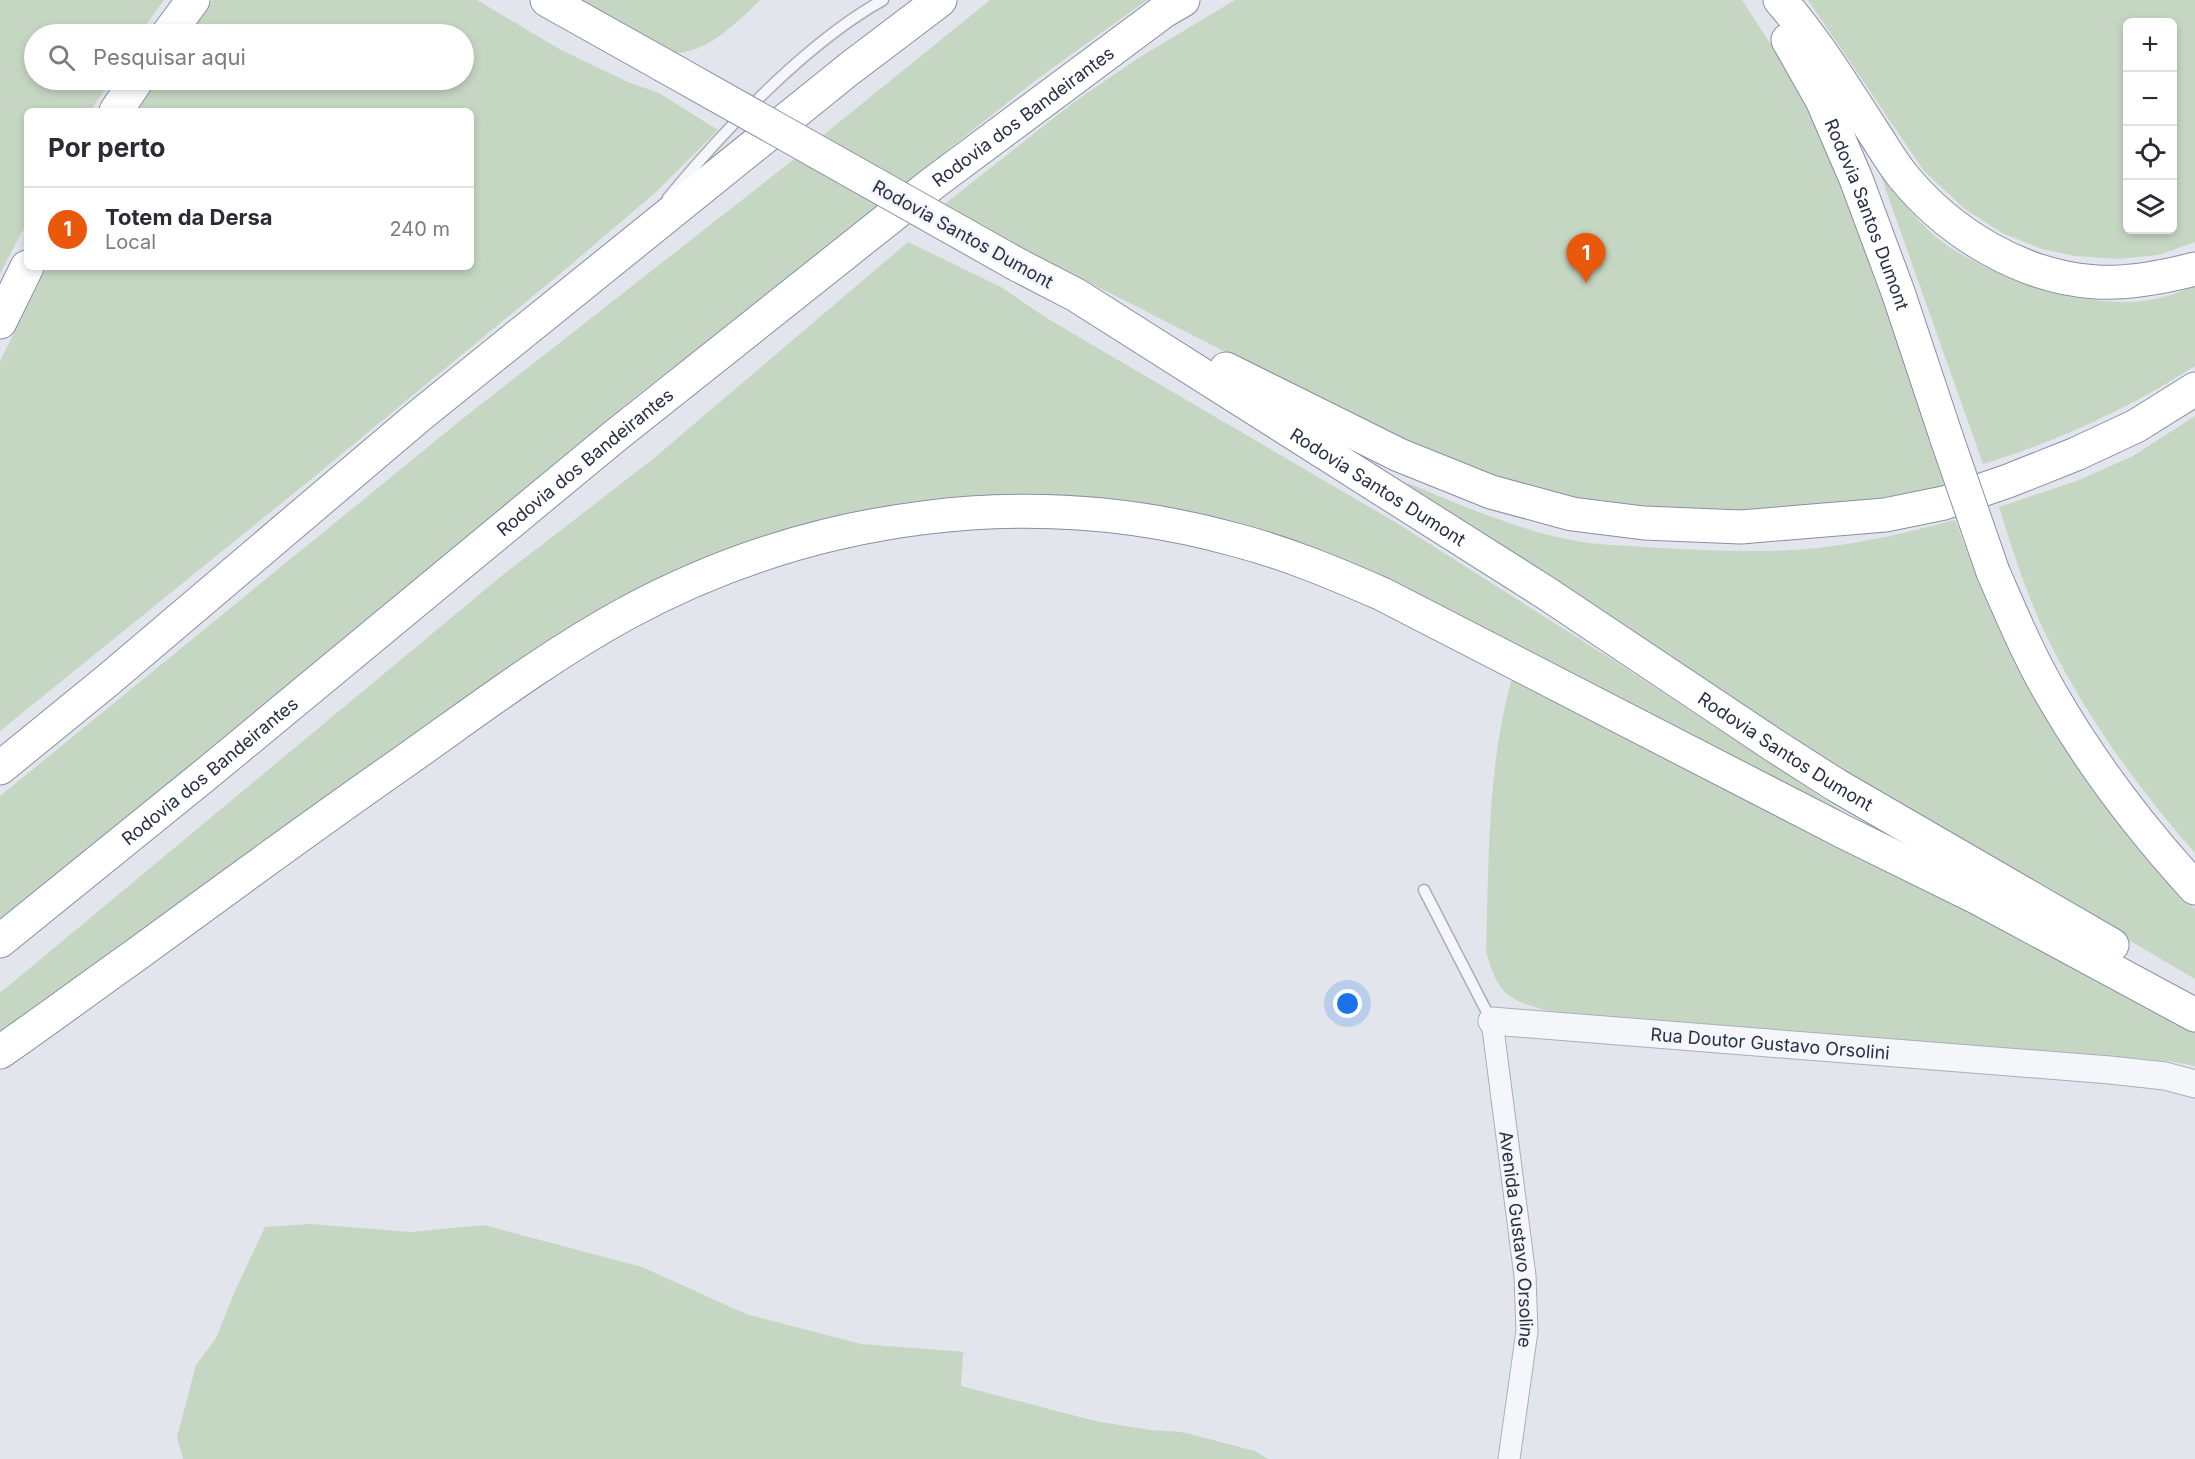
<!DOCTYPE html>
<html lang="pt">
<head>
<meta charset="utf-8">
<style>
	body { margin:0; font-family:Inter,sans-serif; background:#f7f7f7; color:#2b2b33 }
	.controls { position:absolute; right:18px; top:18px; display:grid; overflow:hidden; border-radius:9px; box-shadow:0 3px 9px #0003 }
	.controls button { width:54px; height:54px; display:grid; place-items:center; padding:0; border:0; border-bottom:2px solid #e1e1e2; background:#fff; color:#2b2b33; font:30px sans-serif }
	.you { position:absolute; left:1348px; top:1004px; width:21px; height:21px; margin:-15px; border:4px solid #fff; border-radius:50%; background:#1a73e8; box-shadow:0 0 0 9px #1a73e833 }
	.badge { display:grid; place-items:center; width:39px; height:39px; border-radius:50%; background:#ea580c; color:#fff; font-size:20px; font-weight:700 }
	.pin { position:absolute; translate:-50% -50px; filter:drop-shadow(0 2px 3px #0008) }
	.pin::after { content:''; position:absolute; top:32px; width:21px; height:18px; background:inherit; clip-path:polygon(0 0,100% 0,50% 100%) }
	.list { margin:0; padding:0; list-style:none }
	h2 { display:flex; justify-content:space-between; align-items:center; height:78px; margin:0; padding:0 24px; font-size:26px }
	h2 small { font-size:20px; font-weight:400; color:#7c7c81 }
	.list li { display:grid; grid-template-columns:39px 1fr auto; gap:18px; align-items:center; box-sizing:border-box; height:84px; padding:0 24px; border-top:2px solid #e1e1e2 }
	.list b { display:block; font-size:22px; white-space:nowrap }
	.list p { margin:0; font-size:20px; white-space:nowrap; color:#7c7c81 }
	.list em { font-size:20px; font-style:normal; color:#7c7c81 }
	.icon { flex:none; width:33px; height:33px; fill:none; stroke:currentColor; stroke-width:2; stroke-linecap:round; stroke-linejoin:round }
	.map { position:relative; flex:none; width:2195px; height:1459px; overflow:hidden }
	.search { position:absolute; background:#fff; box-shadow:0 3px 9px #0003; left:24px; top:24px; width:450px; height:66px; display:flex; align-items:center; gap:15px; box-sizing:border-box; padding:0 21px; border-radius:33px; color:#7c7c81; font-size:22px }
	.panel { position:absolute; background:#fff; box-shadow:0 3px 9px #0003; left:24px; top:108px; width:450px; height:162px; border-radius:9px }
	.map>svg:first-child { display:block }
	.green { fill:#c5d7c2; fill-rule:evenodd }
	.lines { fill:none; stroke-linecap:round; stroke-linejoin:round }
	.service-casing { stroke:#aaaeba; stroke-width:13 }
	.minor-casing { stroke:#aaaeba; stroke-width:23 }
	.tertiary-casing { stroke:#aaaeba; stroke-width:29 }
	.motorway-casing { stroke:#888fa4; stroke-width:35 }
	.service { stroke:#f5f6fa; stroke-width:10 }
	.minor { stroke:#f5f6fa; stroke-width:21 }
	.tertiary { stroke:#f5f6fa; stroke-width:27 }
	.motorway { stroke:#fff; stroke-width:33 }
	.motorway-bridge-casing { stroke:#888fa4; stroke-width:35; stroke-linecap:butt }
	.motorway-bridge { stroke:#fff; stroke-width:33 }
	.labels { text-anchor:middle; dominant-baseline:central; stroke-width:5; stroke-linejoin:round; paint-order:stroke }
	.street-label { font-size:18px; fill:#282f46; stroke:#f2f4f9 }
</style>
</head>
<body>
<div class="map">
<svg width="2195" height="1459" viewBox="0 0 2195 1459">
	<rect width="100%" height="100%" fill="#e2e5ec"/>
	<g class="green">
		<polygon points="0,0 164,0 139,34 34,34 34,80 110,80 91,111 27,111 27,222 0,274"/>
		<polygon points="213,0 477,0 561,50 628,82 659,93 718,130 656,192 567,268 315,476 0,731 0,361 47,267 471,267 471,111 135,111 156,80 464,80 464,34 187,34"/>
		<path d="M581 0H760C735 24 709 52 672 54Z"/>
		<polygon points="990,0 1147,0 1036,80 950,148 862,223 641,392 46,888 0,923 0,796 461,420 779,171"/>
		<polygon points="1235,0 1742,0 1786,68 1815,123 1839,177 1911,369 1944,486 1846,504 1725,514 1583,501 1484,475 1332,406 941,207 1074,102 1137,59"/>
		<path d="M1808 0H2195V242L2158 255 2118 259 2076 256 2042 249 2002 233 1965 209 1924 171ZM2128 22H2172V230H2128Z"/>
		<path d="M1876 162C1894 189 1911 216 1936 237 1982 275 2083 309 2142 301 2160 299 2178 293 2195 286V366C2128 409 2058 441 1983 464Z"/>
		<polygon points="908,242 1001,287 1048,319 1400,525 1616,662 1871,830 1224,524 839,519 454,707 301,814 0,1033 0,993 499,578 653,459"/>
		<path d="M2195 416V853C2136 786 2085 715 2046 635 2026 594 2013 550 1999 507L2079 480 2133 456Z"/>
		<path d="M1408 483C1461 505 1515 529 1571 540 1596 545 1619 545 1644 547 1701 550 1759 554 1817 548 1864 543 1909 532 1955 520 1971 563 1988 605 2009 646 2022 670 2037 693 2051 716 2094 790 2135 849 2195 909V979L1867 786 1409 491Z"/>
		<path d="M1513 675 2195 1029V1066L2168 1061 1556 1013C1512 1001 1499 999 1486 952 1489 859 1487 765 1513 675Z"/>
		<polygon points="310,1224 411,1232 484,1225 642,1267 746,1314 861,1344 965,1352 963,1354 961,1386 1095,1421 1150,1430 1182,1432 1255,1451 1268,1459 183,1459 177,1437 196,1365 216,1338 235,1291 265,1227"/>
	</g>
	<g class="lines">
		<g class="service-casing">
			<g id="service">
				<path d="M668 198C724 130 806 43 883 0"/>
				<polyline points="1424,890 1491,1020"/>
			</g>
		</g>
		<g class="minor-casing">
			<g id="minor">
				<path id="s1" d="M1492 1021 1525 1276 1527 1331 1509 1459"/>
			</g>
		</g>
		<g class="tertiary-casing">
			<g id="tertiary">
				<path id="s2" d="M1492 1021 2110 1070 2165 1076 2195 1084"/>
			</g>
		</g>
		<g class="motorway-casing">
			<g id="motorway">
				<polyline points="547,0 663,65"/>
				<path d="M1780 0C1815 39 1843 86 1872 130 1882 145 1891 161 1902 175 1949 233 2021 277 2096 282 2128 284 2164 277 2195 269"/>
				<polyline points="168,34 193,0"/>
				<path id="s3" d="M1788 40 1822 100 1856 179 1898 292 1947 439"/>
				<polyline points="116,111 137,80"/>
				<path id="s4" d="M1018 265 1076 295 1546 593 1775 746 1836 785 2112 945"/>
				<polyline points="0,322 27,267"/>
				<polyline points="1226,369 1399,455 1491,492 1572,514 1644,523 1741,527 1885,515 1944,503 2008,481 2076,454 2136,426 2195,389"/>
				<path d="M1993 572C2011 613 2028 654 2050 692 2090 762 2141 829 2195 888"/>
				<polyline points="0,768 108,680 419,416 849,69 940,0"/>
				<path id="s5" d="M0 941 205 775 615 436 932 184 1164 11 1183 0"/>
				<path d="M0 1052C45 1021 89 988 133 957 223 891 313 825 405 761 477 710 547 657 625 614 811 513 1031 483 1236 540 1286 553 1334 573 1382 594L1844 832 1978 898 2195 1015"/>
			</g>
		</g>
		<use href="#service" class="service"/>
		<use href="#minor" class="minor"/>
		<use href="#tertiary" class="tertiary"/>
		<use href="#motorway" class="motorway"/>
		<g class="motorway-bridge-casing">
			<g id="motorway-bridge">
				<polyline points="663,65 1018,265"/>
				<polyline points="1947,439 1993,572"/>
			</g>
		</g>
		<use href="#motorway-bridge" class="motorway-bridge"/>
	</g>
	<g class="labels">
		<g class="street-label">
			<text stroke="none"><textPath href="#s5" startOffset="1314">Rodovia dos Bandeirantes</textPath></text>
			<text stroke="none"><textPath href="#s3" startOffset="192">Rodovia Santos Dumont</textPath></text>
			<text transform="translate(963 234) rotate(29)">Rodovia Santos Dumont</text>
			<text stroke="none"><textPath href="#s5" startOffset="756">Rodovia dos Bandeirantes</textPath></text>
			<text stroke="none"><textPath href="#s4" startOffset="423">Rodovia Santos Dumont</textPath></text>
			<text stroke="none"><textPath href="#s4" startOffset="909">Rodovia Santos Dumont</textPath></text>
			<text stroke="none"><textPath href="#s5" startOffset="270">Rodovia dos Bandeirantes</textPath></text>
			<text stroke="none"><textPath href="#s2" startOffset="279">Rua Doutor Gustavo Orsolini</textPath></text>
			<text stroke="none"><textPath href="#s1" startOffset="220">Avenida Gustavo Orsoline</textPath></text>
		</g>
	</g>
</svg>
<div class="controls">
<button>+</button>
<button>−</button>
<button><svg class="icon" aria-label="locate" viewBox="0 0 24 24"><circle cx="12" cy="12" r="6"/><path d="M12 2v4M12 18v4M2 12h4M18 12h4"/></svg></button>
<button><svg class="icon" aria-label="layers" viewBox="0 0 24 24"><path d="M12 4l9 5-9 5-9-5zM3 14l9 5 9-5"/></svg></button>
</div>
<div class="you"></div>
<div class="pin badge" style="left:1586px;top:283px">1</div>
<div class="search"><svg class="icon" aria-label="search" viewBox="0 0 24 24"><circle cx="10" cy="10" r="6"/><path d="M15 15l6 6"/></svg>Pesquisar aqui</div>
<section class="panel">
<h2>Por perto<small></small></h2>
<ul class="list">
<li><span class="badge">1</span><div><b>Totem da Dersa</b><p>Local</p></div><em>240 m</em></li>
</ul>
</section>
</div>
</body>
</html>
